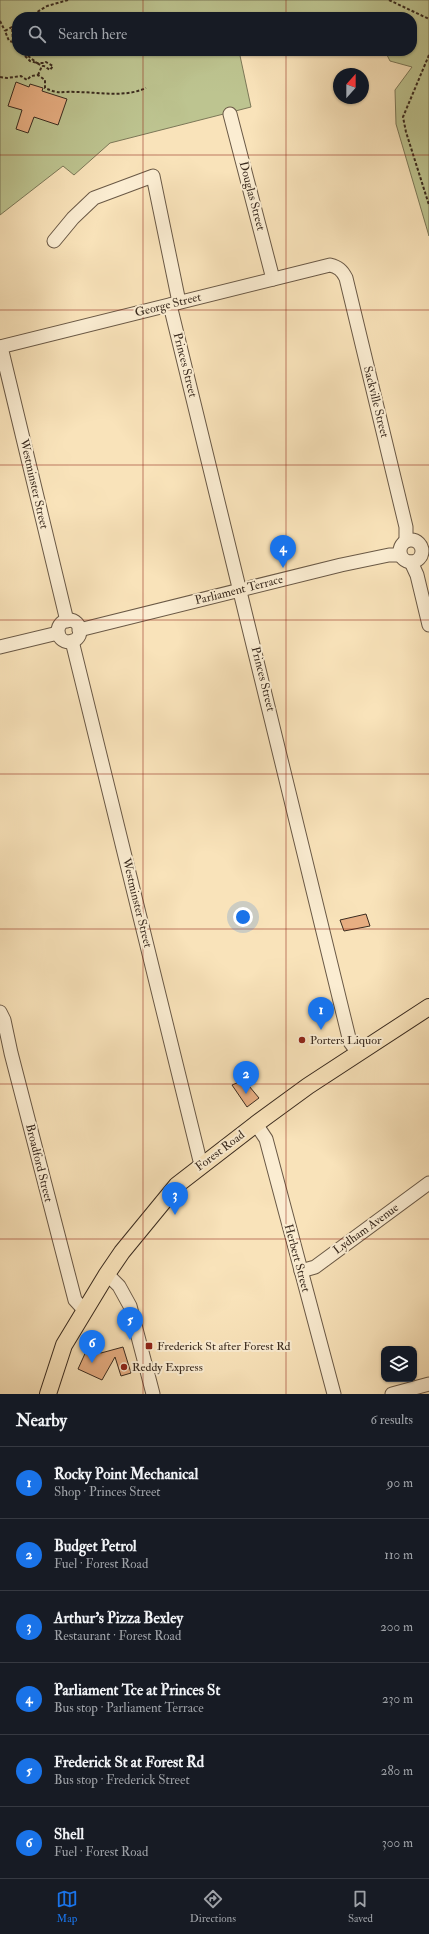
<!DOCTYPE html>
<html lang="en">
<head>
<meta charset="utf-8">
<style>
	body { margin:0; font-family:"IM FELL Double Pica",serif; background:#20242c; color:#f1f3f6 }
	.controls { position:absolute; right:12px; bottom:12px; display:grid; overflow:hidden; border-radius:8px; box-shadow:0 1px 3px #0004 }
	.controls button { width:36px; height:36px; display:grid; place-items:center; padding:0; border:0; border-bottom:1px solid #363941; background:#171b24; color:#f1f3f6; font:20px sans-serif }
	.compass { position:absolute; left:333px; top:68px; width:36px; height:36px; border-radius:50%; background:#171b24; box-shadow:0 1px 3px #0004; rotate:21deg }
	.you { position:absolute; left:243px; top:917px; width:14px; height:14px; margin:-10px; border:3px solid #fff; border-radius:50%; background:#1a73e8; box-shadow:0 0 0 6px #1a73e833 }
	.badge { display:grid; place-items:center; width:26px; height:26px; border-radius:50%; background:#1a73e8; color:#fff; font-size:13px; font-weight:700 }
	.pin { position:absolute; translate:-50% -33px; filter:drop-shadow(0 1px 2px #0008) }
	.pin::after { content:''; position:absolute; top:21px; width:14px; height:12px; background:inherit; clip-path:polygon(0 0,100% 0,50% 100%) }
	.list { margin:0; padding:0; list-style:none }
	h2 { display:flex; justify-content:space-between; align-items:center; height:52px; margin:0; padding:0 16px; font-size:17px }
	h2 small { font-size:13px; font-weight:400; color:#9ea1a6 }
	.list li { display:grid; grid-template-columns:26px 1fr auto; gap:12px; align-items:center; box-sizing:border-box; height:72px; padding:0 16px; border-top:1px solid #363941 }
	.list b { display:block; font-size:15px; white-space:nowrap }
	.list p { margin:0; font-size:13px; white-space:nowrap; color:#9ea1a6 }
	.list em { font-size:13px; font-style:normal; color:#9ea1a6 }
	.icon { flex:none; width:22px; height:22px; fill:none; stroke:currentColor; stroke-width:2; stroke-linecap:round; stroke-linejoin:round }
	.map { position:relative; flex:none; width:429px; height:1394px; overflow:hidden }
	.search { position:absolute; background:#171b24; box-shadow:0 1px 3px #0004; left:12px; right:12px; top:12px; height:44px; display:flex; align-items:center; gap:10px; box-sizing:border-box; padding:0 14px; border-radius:16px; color:#9ea1a6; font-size:15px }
	.sheet { height:484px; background:#171b24 }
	nav { display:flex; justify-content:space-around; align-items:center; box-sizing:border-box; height:56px; border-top:1px solid #363941; background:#171b24; font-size:11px; color:#9ea1a6 }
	nav a { display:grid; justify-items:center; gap:2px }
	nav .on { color:#1a73e8 }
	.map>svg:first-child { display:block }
	.green { fill:#bdc490; stroke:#7c7858 }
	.building { fill:#e7ae82; stroke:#3a2b1f }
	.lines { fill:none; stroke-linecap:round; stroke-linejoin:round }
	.minor-casing { stroke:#6a5946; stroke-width:15 }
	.major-casing { stroke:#3a2b1f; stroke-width:18 }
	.path { stroke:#3a2b1f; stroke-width:2; stroke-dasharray:3 2; stroke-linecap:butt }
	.minor { stroke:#fbedd2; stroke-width:13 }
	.major { stroke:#f9e3ba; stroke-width:16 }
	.grid { fill:none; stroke:#8f2418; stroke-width:1; stroke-opacity:0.55 }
	.poi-dot { fill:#8f2418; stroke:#fbedd2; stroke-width:1.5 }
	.labels { text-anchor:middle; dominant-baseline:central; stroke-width:4; stroke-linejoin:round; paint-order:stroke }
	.street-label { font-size:12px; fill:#3a2b1f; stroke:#fbedd2 }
	.poi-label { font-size:12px; fill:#3a2b1f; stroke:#fbedd2; text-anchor:start }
</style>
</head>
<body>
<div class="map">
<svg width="429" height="1394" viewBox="0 0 429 1394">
	<rect width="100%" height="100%" fill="#f9e3ba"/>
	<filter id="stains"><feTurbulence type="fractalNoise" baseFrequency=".005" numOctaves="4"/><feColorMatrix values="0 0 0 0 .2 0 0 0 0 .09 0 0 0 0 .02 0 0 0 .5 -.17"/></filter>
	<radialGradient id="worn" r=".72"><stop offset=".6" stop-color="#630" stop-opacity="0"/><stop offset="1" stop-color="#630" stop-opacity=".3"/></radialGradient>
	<polygon class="green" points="0,0 429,0 429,236 396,124 395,90 412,67 390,61 385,51 412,51 412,17 17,17 17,51 239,51 251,107 110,143 74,175 63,166 0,215"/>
	<g class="building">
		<polygon points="16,82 29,87 30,84 43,88 42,91 67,99 58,125 34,117 28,133 16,129 22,110 8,106"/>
		<polygon points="366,914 370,926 344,931 340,920"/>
		<polygon points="244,1080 259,1098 247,1107 232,1085"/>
		<polygon points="88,1347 101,1353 123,1347 131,1373 121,1376 115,1357 102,1380 78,1369"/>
	</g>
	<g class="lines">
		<g class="minor-casing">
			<g id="minor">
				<polyline points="230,114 273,279"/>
				<polyline points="54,241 73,218 94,198 153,176 179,302"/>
				<polyline points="170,305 350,1042 358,1053"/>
				<path d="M0 347 330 265C338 267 342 270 346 278L406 527V541"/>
				<polyline points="1,347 67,621"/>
				<circle cx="411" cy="551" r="11"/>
				<polyline points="411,562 417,575 429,625"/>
				<circle cx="69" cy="631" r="11"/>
				<polyline points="79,630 341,565 389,555 400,555"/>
				<polyline points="72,641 201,1165"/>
				<polyline points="0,647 58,633"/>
				<polyline points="0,1012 4,1020 11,1053 75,1300 85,1311"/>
				<polyline points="256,1124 266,1139 334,1394"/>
				<polyline points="301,1271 315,1267 429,1183"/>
				<polyline points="107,1274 119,1286 130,1306 153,1394"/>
				<polyline points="392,1394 429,1384"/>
			</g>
		</g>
		<g class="major-casing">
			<polyline id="major" points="48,1394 64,1345 107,1274 122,1252 177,1185 256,1124 308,1086 429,1007"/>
		</g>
		<g class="path">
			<polyline points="389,0 429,19"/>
			<polyline points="29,17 47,6 68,0"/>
			<polyline points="0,21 5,31"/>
			<polyline points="13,28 17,24"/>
			<polyline points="13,42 12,27 5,31 9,41 13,42 17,46"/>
			<polyline points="429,55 403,117 406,132 429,205"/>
			<polyline points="38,75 42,66 44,66 50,70 53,66 46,62 45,63 37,63 23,52 22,53 30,61 37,63 42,66"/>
			<path d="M0 77 7 78 21 76 27 80 31 76 38 75 45 80V88C61 95 60 91 75 92 99 92 124 98 146 88"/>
		</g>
		<use href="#minor" class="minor"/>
		<use href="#major" class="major"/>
	</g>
	<path class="grid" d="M143 0V17M286 0V17M143 51V1394M286 51V1394M0 155H429M0 310H429M0 465H429M0 620H429M0 774H429M0 929H429M0 1084H429M0 1239H429"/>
	<g class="poi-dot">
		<circle cx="302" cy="1040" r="4"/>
		<rect x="145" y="1342" width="8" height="8" rx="2"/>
		<circle cx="124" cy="1367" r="4"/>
	</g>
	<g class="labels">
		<g class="street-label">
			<text transform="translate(252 196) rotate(75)">Douglas Street</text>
			<text transform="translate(168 305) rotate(-14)">George Street</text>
			<text transform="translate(185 365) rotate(76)">Princes Street</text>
			<text transform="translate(376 402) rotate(76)">Sackville Street</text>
			<text transform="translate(34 484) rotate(77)">Westminster Street</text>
			<text transform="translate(239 590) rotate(-14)">Parliament Terrace</text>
			<text transform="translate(263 679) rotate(76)">Princes Street</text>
			<text transform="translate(137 903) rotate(76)">Westminster Street</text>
			<text transform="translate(220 1151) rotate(-37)">Forest Road</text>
			<text transform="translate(39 1163) rotate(76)">Broadford Street</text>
			<text transform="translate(366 1229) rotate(-36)">Lydham Avenue</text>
			<text transform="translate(297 1258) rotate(75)">Herbert Street</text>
		</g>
		<g class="poi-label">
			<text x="310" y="1040">Porters Liquor</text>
			<text x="157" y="1346">Frederick St after Forest Rd</text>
			<text x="132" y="1367">Reddy Express</text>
		</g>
	</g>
	<rect width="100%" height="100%" filter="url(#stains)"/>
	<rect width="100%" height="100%" fill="url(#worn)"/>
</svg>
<div class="controls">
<button><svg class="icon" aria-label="layers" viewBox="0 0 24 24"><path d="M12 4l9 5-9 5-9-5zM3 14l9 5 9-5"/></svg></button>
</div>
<svg class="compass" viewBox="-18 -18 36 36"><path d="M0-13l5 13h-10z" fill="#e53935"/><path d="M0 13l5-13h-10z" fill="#9ea1a6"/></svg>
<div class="you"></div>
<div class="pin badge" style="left:321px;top:1030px">1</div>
<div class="pin badge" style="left:246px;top:1094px">2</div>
<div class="pin badge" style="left:175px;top:1215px">3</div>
<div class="pin badge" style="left:283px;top:568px">4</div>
<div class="pin badge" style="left:130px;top:1340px">5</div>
<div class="pin badge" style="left:92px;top:1363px">6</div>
<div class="search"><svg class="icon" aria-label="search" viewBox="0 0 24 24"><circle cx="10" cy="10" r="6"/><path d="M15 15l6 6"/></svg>Search here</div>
</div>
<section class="sheet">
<h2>Nearby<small>6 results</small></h2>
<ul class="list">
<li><span class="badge">1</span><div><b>Rocky Point Mechanical</b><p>Shop · Princes Street</p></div><em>90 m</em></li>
<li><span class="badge">2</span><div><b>Budget Petrol</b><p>Fuel · Forest Road</p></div><em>110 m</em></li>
<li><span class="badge">3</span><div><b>Arthur's Pizza Bexley</b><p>Restaurant · Forest Road</p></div><em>200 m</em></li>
<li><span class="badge">4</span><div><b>Parliament Tce at Princes St</b><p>Bus stop · Parliament Terrace</p></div><em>230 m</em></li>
<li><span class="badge">5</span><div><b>Frederick St at Forest Rd</b><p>Bus stop · Frederick Street</p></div><em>280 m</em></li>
<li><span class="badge">6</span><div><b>Shell</b><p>Fuel · Forest Road</p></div><em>300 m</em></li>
</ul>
</section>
<nav>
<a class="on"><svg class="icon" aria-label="map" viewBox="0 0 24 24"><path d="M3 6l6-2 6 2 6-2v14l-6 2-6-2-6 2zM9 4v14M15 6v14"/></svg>Map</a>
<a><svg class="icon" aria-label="directions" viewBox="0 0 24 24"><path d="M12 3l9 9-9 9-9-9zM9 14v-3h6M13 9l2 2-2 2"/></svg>Directions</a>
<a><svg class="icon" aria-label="saved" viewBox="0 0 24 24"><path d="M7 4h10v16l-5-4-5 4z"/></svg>Saved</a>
</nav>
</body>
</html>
